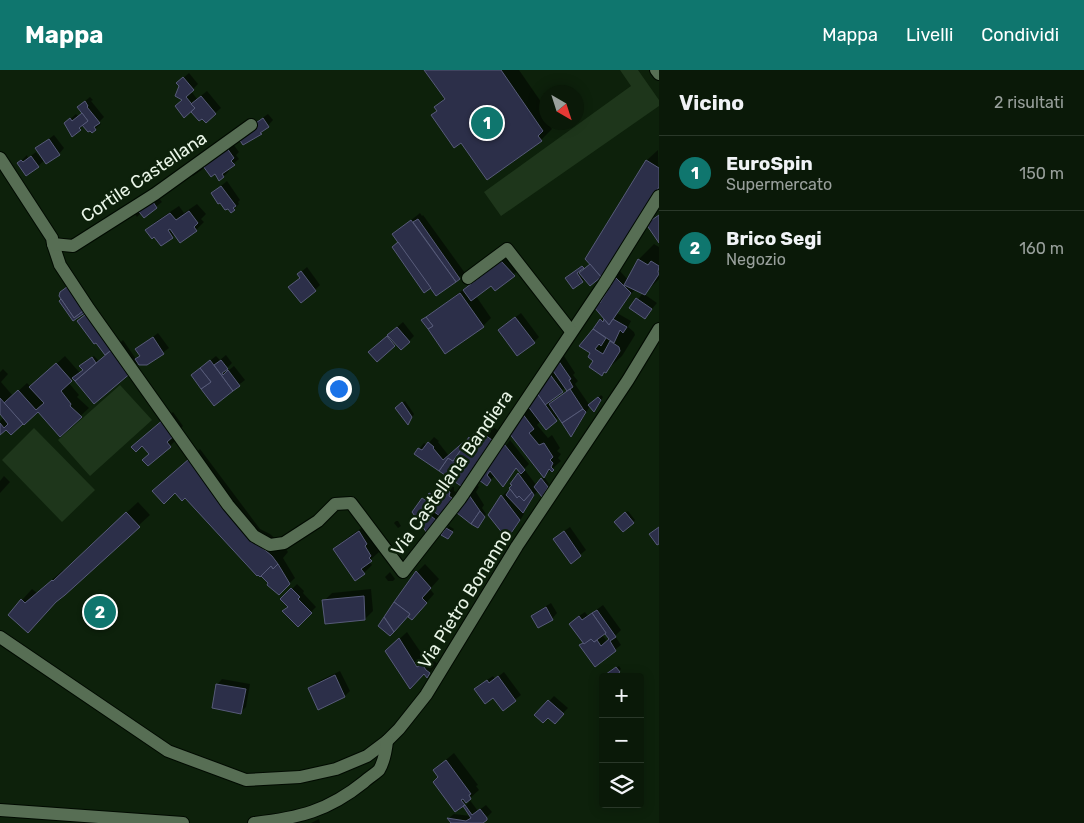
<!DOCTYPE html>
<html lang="it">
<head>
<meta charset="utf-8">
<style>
	body { margin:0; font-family:Rubik,sans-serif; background:#182616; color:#f1f3f6 }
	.controls { position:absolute; right:15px; bottom:15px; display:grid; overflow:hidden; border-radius:5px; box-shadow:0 2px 12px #0003 }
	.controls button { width:45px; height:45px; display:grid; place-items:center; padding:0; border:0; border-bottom:1px solid #2a3829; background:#0a1908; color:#f1f3f6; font:25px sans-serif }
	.compass { position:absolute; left:539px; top:15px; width:45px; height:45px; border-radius:50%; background:#0a1908; box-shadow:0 2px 12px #0003; rotate:141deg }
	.you { position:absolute; left:338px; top:318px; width:18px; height:18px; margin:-12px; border:4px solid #fff; border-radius:50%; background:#1a73e8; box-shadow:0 0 0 8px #1a73e833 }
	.badge { display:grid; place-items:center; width:32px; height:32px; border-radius:50%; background:#0f766e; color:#fff; font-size:16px; font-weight:700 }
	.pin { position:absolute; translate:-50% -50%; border:2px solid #fff; box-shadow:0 1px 5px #0006 }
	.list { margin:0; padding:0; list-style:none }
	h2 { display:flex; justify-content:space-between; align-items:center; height:65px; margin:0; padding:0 20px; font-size:21px }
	h2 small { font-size:16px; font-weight:400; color:#99a09c }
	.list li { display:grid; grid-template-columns:32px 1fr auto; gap:15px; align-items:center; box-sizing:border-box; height:75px; padding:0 20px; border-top:1px solid #2a3829 }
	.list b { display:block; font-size:19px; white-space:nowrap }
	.list p { margin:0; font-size:16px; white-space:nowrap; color:#99a09c }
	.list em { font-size:16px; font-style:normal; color:#99a09c }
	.icon { flex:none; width:28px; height:28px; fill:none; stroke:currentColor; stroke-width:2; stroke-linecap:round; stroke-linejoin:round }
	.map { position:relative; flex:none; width:659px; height:753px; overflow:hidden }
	header { display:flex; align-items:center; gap:30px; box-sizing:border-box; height:70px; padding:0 25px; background:#0f766e; color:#fff }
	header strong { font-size:24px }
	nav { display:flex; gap:28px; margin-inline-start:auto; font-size:18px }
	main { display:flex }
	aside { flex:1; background:#0a1908 }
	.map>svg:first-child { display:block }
	.green { fill:#1e361b }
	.shadow { fill:#0007; fill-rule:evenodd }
	.building { fill:#2c2f49; stroke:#575b79 }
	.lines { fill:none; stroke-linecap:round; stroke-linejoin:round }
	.minor-casing { stroke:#000a00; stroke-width:14 }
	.minor { stroke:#576e54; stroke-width:12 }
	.labels { text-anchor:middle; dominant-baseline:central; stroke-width:5; stroke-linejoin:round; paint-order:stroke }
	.street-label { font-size:18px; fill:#e8f4e6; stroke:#0d210b }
</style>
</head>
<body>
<header>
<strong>Mappa</strong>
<nav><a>Mappa</a><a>Livelli</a><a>Condividi</a></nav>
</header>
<main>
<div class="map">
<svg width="659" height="753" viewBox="0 0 659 753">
	<rect width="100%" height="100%" fill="#0d210b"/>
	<g class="green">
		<polygon points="620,0 638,0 659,30 659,36 501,146 484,122 631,16"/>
		<polygon points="120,315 152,350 90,406 58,370"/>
		<polygon points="34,358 95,420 62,452 2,390"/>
	</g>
	<g class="shadow">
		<polygon points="426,0 519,0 546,39 546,52 550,52 548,54 552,59 541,70 438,40 436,37 445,27"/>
		<polygon points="189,3 198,14 191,21 197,29 207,21 221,38 206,51 202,47 199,49 183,30 181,16 178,13"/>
		<polygon points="90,27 93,30 91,31 104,47 99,52 101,54 92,61 84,55 73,65 66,53 76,44 78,46 83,42 84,32"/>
		<polygon points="268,44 273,50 261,63 243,73 244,61"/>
		<polygon points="54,65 64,78 59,84 45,90 38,96 19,93 27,85 28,88 36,82 42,89 44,88 37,78"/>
		<polygon points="230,70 239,82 236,85 239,89 227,99 229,101 224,106 220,109 215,102 204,95 203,99 193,106 187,103"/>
		<polygon points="658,80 659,122 601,205 590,215 585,209 582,211 569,206 585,195 579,201 581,203 591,194 586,189 647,90"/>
		<polygon points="227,111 240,130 238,132 239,134 234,139 212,123"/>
		<polygon points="156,125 162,132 144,146 141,143 137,147 133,142"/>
		<polygon points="197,134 206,144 201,149 204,152 196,160 175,164 162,175 155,165 147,160 155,152 179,136 184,143"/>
		<polygon points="420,143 422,146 423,145 465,203 437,224 394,164"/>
		<polygon points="654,174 659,177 659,209 644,224 657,233 645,247 631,238 643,223 635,219 617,243 631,251 628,257 634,262 635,265 622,286 602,304 592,283 581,276 604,247 595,237 603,226 605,228 613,215 610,213 620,201 628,210 639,189"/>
		<polygon points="507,186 519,200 495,219 491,214 476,226 491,248 483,256 445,282 430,245"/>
		<polygon points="307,197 320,215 315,220 299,204"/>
		<polygon points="95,237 120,273 123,270 136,289 141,285 137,279 158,263 169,278 147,294 138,293 94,332 74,307 68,312 79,325 77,327 89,338 60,365 38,340 11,364 6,358 0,363 0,351 4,347 0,342 0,302 3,299 8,304 1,312 13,326 27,313 31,317 65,286 80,303 84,300 83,294 94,286 99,291 107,285 97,271 84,246"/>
		<polygon points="521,243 539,267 534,272 505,255"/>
		<polygon points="403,252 414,266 409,271 396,273 377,290 375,277"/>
		<polygon points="226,285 232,293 227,298 229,300 234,296 245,310 214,334 192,305 216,286 220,290"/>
		<path d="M564 286 575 303 573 305 578 311 575 314 590 336 601 325 603 327 596 338 590 336 576 360 571 365 559 347 546 358 541 351 537 355 548 368 552 365 560 378 557 381 561 384 558 388 561 391 544 406 511 363 523 344 530 337 559 290ZM566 317 568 321 552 333 550 330Z"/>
		<polygon points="405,331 414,344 410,351 396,338"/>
		<polygon points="173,342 183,356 175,364 178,368 170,376 150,383 141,369"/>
		<polygon points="487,353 499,361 469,406 461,414 416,383 424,373 427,375 434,367 439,371 438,372 449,386"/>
		<polygon points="510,370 529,394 524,399 537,416 544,407 549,414 544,423 538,420 523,442 524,444 512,463 507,467 502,426 507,421 508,423 513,415 512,414 521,402 517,397 503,415 495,405 487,414 481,410"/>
		<polygon points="200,379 260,459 270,464 283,475 288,482 283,488 295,508 279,523 185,426 165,410"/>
		<polygon points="4,406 10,412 0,423 0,411"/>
		<polygon points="477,415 479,417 476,422 484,435 482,438 486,444 480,454 458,443"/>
		<polygon points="448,417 454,417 454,421 456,422 427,461 423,429 436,419 442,423"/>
		<polygon points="138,432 150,445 58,529 38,550 22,530 32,519 37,523 63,500 64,501"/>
		<polygon points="628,441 635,450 623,461 615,452"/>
		<polygon points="396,451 398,451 401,456 398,458 394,453"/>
		<polygon points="367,454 379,477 377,479 379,482 369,491 372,495 364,503 335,479 343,471"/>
		<polygon points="449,456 454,459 450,465 443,464"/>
		<polygon points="570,457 586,480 571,492 560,464"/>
		<polygon points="425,494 439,509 430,519 434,524 412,549 408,545 379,556 417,502"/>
		<polygon points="390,502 395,509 393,511 388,511 385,507"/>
		<polygon points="297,514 304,521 303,523 316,537 298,555 289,536 282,529"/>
		<polygon points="371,519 373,541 365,549 324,531 332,523"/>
		<polygon points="551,533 557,543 552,549 533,546 538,541"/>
		<path d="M603 535 621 560 615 566 621 575 595 595 584 572 576 548 585 542 588 546ZM605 562 610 568 607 571 602 565Z"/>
		<polygon points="407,562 426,590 431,586 437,594 427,606 424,602 410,617 395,573"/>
		<polygon points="619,596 621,599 619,601 606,605"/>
		<polygon points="340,601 350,621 345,626 319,638 310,618 315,613"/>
		<polygon points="504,602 521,625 503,639 481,614 493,606 495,609"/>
		<polygon points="222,609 250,614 246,637 241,642 217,615"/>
		<polygon points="554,626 568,638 554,652 548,646 536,645"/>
		<polygon points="454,683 478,715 476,716 479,720 469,729 478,741 486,735 492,742 481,753 453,753 449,748 454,744 471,746 464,737 469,732 468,731 456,740 440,707 434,700"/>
		<polygon points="319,749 320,753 311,753"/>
	</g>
	<g class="building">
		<polygon points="424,0 501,0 543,61 538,66 542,71 487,110 461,73 454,78 431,45 437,41 434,37 445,29"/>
		<polygon points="183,7 194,20 186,27 195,38 184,48 175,36 182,30 175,26 179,16 176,13"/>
		<polygon points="201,26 216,44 206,53 202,49 199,51 191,42 195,38 191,34"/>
		<polygon points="85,31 88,36 87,37 100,53 94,57 96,60 92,63 90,61 88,62 82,55 88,51 77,37"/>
		<polygon points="82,43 88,51 79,58 81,60 72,67 64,53 70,48 72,51"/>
		<polygon points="263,48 269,57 260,63 262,64 243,75 237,66"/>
		<polygon points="49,69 60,85 46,94 35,78"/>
		<polygon points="224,74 234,88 231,91 235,95 222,104 224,107 219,111 215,104 211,107 200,92"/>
		<polygon points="31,86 39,97 26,106 17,93 21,90 23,92"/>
		<polygon points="646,90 659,98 659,117 603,209 585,189"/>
		<polygon points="221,116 236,136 233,138 235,140 231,143 228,139 225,140 220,133 218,134 211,123"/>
		<polygon points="151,129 157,138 144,148 136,138"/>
		<polygon points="189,141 198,153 194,157 197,161 180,173 170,159 168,160 173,168 161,176 154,167 152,169 145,160 170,143 176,150"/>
		<polygon points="659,145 659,173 646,154"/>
		<polygon points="418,149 460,209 456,212 413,152"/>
		<polygon points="411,150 456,212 436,226 392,164"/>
		<polygon points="398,172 431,218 424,223 392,177"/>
		<polygon points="638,189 648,195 651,191 659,196 658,202 659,204 645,225 624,215"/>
		<polygon points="501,191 515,206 495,221 491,216 471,231 463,220"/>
		<polygon points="590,194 601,207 590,216 579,203"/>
		<polygon points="582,196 584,198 577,203 583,212 573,219 565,208"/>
		<polygon points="301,201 316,221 301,233 288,217 300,208 297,204"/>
		<polygon points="613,205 631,223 609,255 594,237 597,231 600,233 611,215 608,213"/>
		<polygon points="71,214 87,238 74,248 59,226 60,222"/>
		<polygon points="460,223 484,257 445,284 428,259 433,256 426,247"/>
		<polygon points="636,228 652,239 645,249 629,238"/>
		<polygon points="61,229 74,248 87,238 89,240 73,251 59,231"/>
		<polygon points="90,241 115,277 105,285 96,273 94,274 77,251"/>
		<polygon points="426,247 433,256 428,259 421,250"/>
		<polygon points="515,247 535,273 517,286 498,260"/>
		<polygon points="600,249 603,252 604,249 609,255 613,249 627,257 623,263 620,260 614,273 593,259"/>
		<polygon points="397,257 410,272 401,280 387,265"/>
		<polygon points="593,259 606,268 601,276 599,274 595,279 603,284 610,271 619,277 620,281 606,303 604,302 602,306 589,297 593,291 588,287 590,283 579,276"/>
		<polygon points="387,266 395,276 377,292 368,282"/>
		<polygon points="153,267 164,284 147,295 139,295 135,289 140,286 135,279"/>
		<polygon points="115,277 132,302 94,334 75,311"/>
		<polygon points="92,287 96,293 75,311 72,308 83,300 79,296"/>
		<polygon points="210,290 233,321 214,336 201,319 211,312 200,298"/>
		<polygon points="221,290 228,299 222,303 223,305 228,300 240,316 233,321 214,295"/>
		<polygon points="558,290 571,309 569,310 573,317 567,321 551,298"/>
		<polygon points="56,293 72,311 61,321 71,334 70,336 82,347 60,367 38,342 24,355 4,333 18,320 36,340 44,333 29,317"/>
		<polygon points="200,298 211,312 201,319 191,305"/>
		<polygon points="549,303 563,322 545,335 536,322"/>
		<polygon points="570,319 583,339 562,353 549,334"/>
		<polygon points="536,322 557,351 546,360 527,335"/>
		<polygon points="598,327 601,330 594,342 588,335"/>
		<polygon points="0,328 23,354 11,365 6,360 0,365 0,353 4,358 8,354 0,344"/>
		<polygon points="402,332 412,347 408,355 395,338"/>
		<polygon points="583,339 586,342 571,367 562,353"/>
		<polygon points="522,343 534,359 529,363 539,375 544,373 553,387 550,390 553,393 551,397 554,400 552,402 549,399 544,408 509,363"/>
		<polygon points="164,349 176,364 167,372 171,377 148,396 142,390 149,384 142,376 136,382 131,377"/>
		<polygon points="478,360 492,370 461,416 439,401 448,388 453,391 469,367 470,368 473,364 475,365"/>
		<polygon points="466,370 467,371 453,391 448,388 439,401 414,384 418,378 422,380 428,372 434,377 433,378 443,390"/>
		<polygon points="504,374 525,400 521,404 516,398 503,417 490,401 487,405 491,410 487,416 479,410"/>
		<polygon points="189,389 259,475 272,486 278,494 273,499 271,496 260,507 258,505 257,506 185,428 182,431 175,423 164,434 152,421"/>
		<polygon points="518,403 532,422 524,431 519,426 517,428 509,418 512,415 510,414"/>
		<polygon points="541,408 548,417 542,427 534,417"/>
		<polygon points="510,419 517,428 519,426 524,431 532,422 534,425 523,443 506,425"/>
		<polygon points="447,420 450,422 449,426 452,428 440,446 430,439 427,443 436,450 427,463 412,442 422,428 425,430 429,423 437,428 441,421 443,423"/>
		<polygon points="469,425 480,441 471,454 457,443"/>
		<polygon points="501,425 520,450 507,469 488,445"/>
		<polygon points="480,441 485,447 478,458 471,454"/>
		<polygon points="126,442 140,457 65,525 56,532 28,563 8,545 21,529 25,533 52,510 53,511"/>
		<polygon points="625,442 634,453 623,462 614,452"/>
		<polygon points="659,457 659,474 657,475 649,464"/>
		<polygon points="446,458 453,462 448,469 441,465"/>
		<polygon points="359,461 367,474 365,476 371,486 369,488 372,491 361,499 365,504 355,511 333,479"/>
		<polygon points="564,461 581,486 571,494 553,469"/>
		<polygon points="278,494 290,514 279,525 267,515 268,513 261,506 271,496 273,499"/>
		<polygon points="416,501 431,518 422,528 427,533 412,550 408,547 410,544 394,532"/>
		<polygon points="291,518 300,527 298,529 312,543 298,557 282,541 288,537 280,529"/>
		<polygon points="364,526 365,550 325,554 322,530"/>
		<polygon points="394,532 410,544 394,562 384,547"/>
		<polygon points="546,537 553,550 538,558 531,546"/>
		<polygon points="597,540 616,567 610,571 616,581 595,597 579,575 591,569 594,572 597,570 601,576 609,569 605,564 606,563 592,543"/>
		<polygon points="592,543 606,563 594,572 591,569 584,574 569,554 579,546 582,550"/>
		<polygon points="384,547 394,562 390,566 378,556"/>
		<polygon points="399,568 417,597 422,594 426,600 430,603 427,608 424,604 410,619 385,581"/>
		<polygon points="616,597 620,602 614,607 603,608 602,607"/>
		<polygon points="335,605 345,627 318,640 308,618"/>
		<polygon points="498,606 516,631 503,641 493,628 485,634 474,619 487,610 489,613"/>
		<polygon points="216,614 246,619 241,644 212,638"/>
		<polygon points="548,630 564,644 555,654 548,648 543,653 534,645"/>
		<polygon points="446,690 471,724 469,725 471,729 466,733 463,729 461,730 465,735 455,742 433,712 438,707 433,700"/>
		<polygon points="465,735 472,745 480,739 487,748 487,750 483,753 451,753 447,748 466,751 471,748 463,736"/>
	</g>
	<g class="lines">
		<g class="minor-casing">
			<g id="minor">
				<polyline points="656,0 659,4"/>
				<polyline points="0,88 52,168 53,174 60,195 89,239 228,435 254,466 270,475 284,473 318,451 335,434 351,433 403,502 460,429 604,214 659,126"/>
				<polyline points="53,174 73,176 155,124 251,55"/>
				<polyline points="468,208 507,179 571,261"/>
				<polyline points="0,567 168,681 246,710 300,707 336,699 367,686 387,671 399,659 426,625 517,476 628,310 659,259"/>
				<polyline points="0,740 183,753"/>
				<path d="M254 753C299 748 328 741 364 712 368 708 375 704 379 700 384 692 386 680 387 671"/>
			</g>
		</g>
		<use href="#minor" class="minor"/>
	</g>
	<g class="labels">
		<g class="street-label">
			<text transform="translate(144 107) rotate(-34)">Cortile Castellana</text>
			<text transform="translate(452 403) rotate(-55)">Via Castellana Bandiera</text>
			<text transform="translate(465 529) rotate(-58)">Via Pietro Bonanno</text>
		</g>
	</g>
</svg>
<div class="controls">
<button>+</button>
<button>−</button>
<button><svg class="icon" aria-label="layers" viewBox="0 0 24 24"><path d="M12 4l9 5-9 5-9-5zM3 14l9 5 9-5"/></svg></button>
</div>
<svg class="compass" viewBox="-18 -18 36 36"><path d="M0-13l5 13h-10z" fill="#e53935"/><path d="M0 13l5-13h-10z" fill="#99a09c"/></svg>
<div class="you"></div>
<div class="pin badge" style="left:487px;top:53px">1</div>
<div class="pin badge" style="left:100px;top:542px">2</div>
</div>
<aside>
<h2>Vicino<small>2 risultati</small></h2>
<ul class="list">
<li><span class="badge">1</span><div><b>EuroSpin</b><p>Supermercato</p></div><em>150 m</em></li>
<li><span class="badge">2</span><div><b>Brico Segi</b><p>Negozio</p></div><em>160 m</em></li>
</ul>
</aside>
</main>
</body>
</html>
